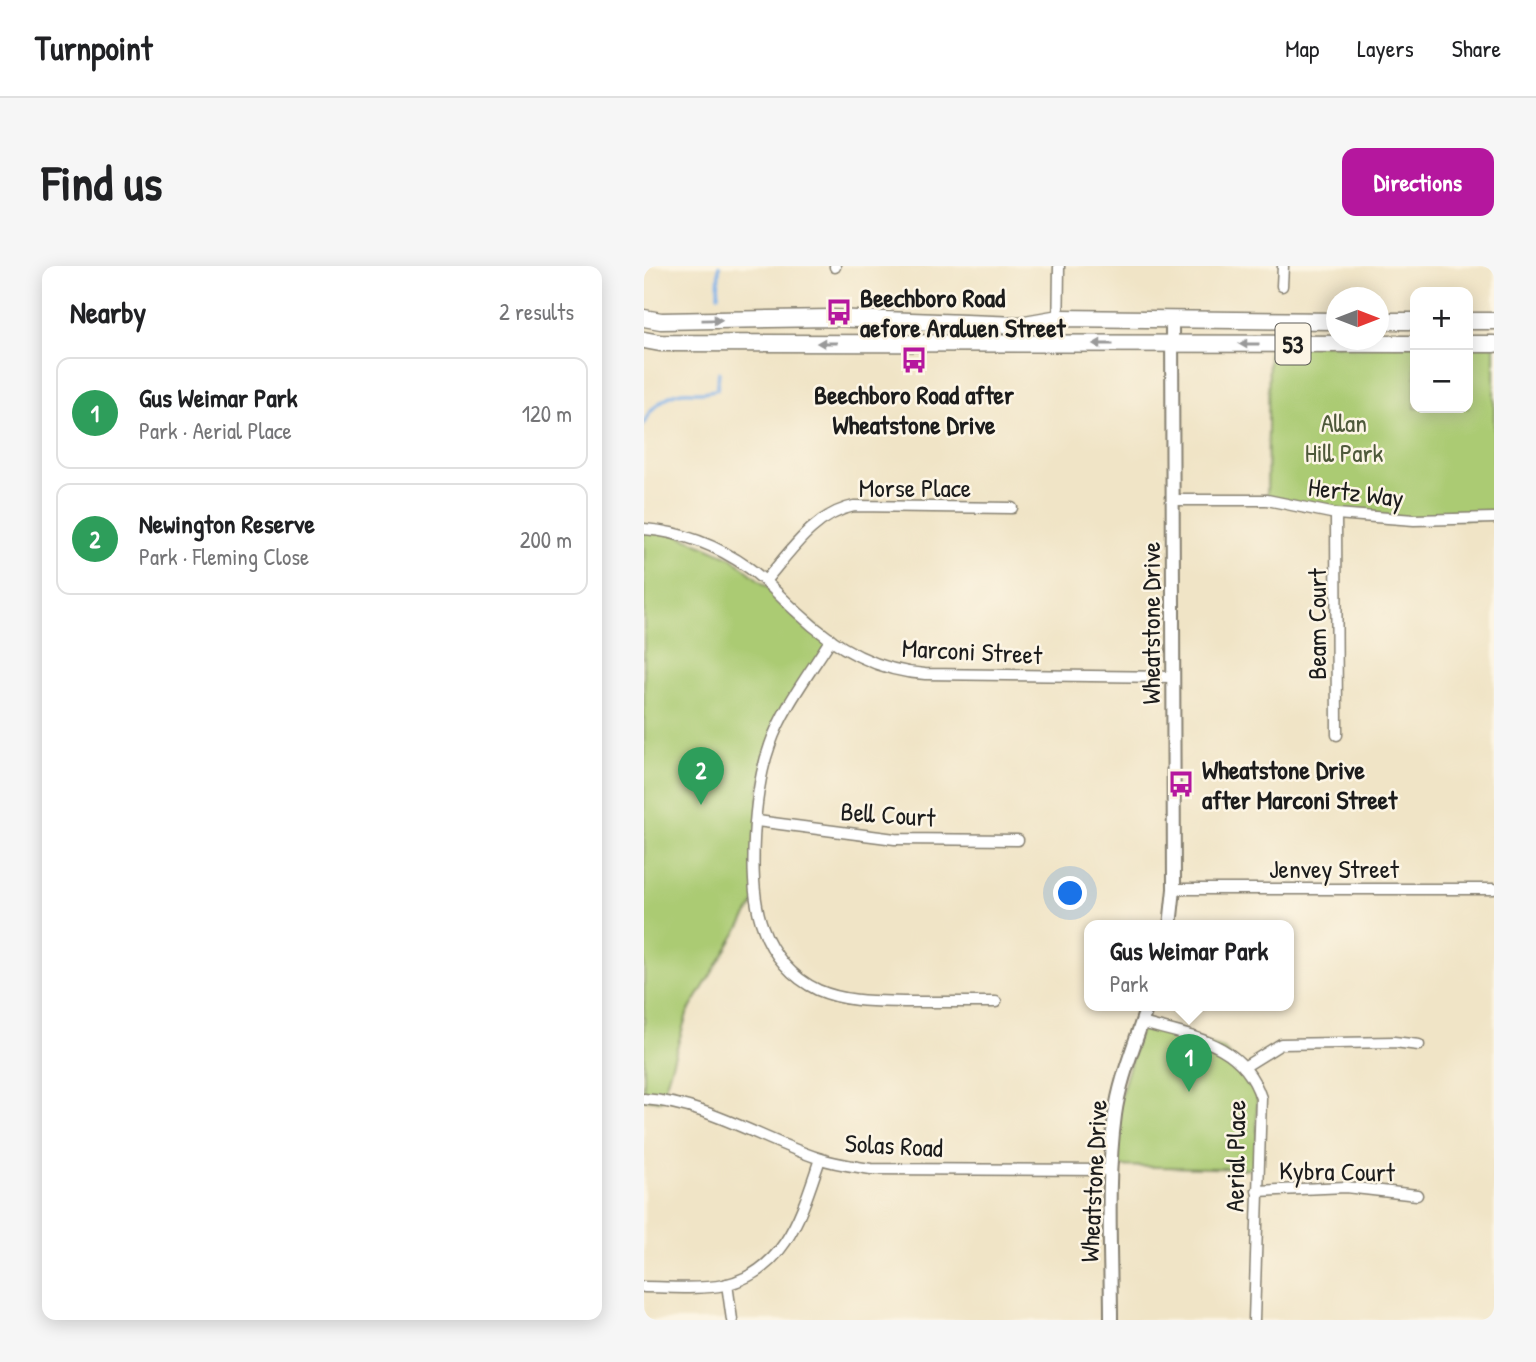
<!DOCTYPE html>
<html lang="en">
<head>
<meta charset="utf-8">
<style>
	body { margin:0; font-family:"Patrick Hand",sans-serif; background:#f6f6f6; color:#202124 }
	.controls { position:absolute; right:21px; top:21px; display:grid; overflow:hidden; border-radius:14px; box-shadow:0 4px 18px #0003 }
	.controls button { width:63px; height:63px; display:grid; place-items:center; padding:0; border:0; border-bottom:2px solid #e0e0e0; background:#fff; color:#202124; font:35px sans-serif }
	.compass { position:absolute; left:682px; top:21px; width:63px; height:63px; border-radius:50%; background:#fff; box-shadow:0 4px 18px #0003; rotate:90deg }
	.you { position:absolute; left:427px; top:628px; width:24px; height:24px; margin:-18px; border:5px solid #fff; border-radius:50%; background:#1a73e8; box-shadow:0 0 0 10px #1a73e833 }
	.badge { display:grid; place-items:center; width:46px; height:46px; border-radius:50%; background:#b5179e; color:#fff; font-size:23px; font-weight:700 }
	.pin { position:absolute; translate:-50% -58px; filter:drop-shadow(0 2px 4px #0008) }
	.pin::after { content:''; position:absolute; top:37px; width:24px; height:21px; background:inherit; clip-path:polygon(0 0,100% 0,50% 100%) }
	.popup { position:absolute; left:440px; top:654px; width:210px; height:91px; box-sizing:border-box; display:grid; place-content:center; border-radius:14px; background:#fff; filter:drop-shadow(0 2px 5px #0005); font-size:23px; white-space:nowrap; color:#757577 }
	.popup b { font-size:26px; color:#202124 }
	.popup::after { content:''; position:absolute; left:50%; top:100%; margin-left:-14px; border:14px solid transparent; border-top-color:#fff }
	.list { margin:0; padding:0; list-style:none }
	h2 { display:flex; justify-content:space-between; align-items:center; height:91px; margin:0; padding:0 28px; font-size:30px }
	h2 small { font-size:23px; font-weight:400; color:#757577 }
	.list li { display:grid; grid-template-columns:46px 1fr auto; gap:21px; align-items:center; box-sizing:border-box; height:112px; margin:0 14px 14px; padding:0 14px; border:2px solid #e0e0e0; border-radius:14px }
	.list b { display:block; font-size:26px; white-space:nowrap }
	.list p { margin:0; font-size:23px; white-space:nowrap; color:#757577 }
	.list em { font-size:23px; font-style:normal; color:#757577 }
	.map { position:relative; flex:none; width:850px; height:1054px; overflow:hidden; border-radius:14px }
	header { display:flex; align-items:center; gap:42px; box-sizing:border-box; height:98px; padding:0 35px; background:#fff; border-bottom:2px solid #e0e0e0 }
	header strong { font-size:33px }
	nav { display:flex; gap:38px; margin-inline-start:auto; font-size:24px }
	.intro { display:flex; align-items:center; justify-content:space-between; box-sizing:border-box; height:168px; padding:0 42px }
	h1 { margin:0; font-size:49px }
	.button { padding:18px 32px; border-radius:14px; background:#b5179e; color:#fff; font-size:24px; font-weight:700 }
	main { display:flex; gap:42px; padding:0 42px }
	aside { flex:1; background:#fff; border-radius:14px; box-shadow:0 4px 18px #0003 }
	.map>svg:first-child { display:block }
	.green { fill:#abcb73; stroke:#647448; stroke-width:2 }
	.lines { fill:none; stroke-linecap:round; stroke-linejoin:round }
	.stream { stroke:#7cafe8; stroke-width:3.5 }
	.minor-casing { stroke:#868071; stroke-width:13 }
	.tertiary-casing { stroke:#868071; stroke-width:16 }
	.primary-casing { stroke:#868071; stroke-width:19 }
	.minor { stroke:#fff; stroke-width:10 }
	.tertiary { stroke:#fff; stroke-width:12 }
	.primary { stroke:#fff; stroke-width:16 }
	.oneway { fill:#999 }
	.labels { text-anchor:middle; dominant-baseline:central; stroke-width:5; stroke-linejoin:round; paint-order:stroke }
	.shield { fill:#fcf5e5; stroke:#5f5d58; stroke-width:2 }
	.shield-label { font-size:24px; font-weight:bold; fill:#1c1c1c }
	.poi-label { font-size:26px; font-weight:bold; fill:#1c1c1c; stroke:#fcf5e5; text-anchor:start }
	.park-label { font-size:26px; fill:#4e593a; stroke:#fcf5e5 }
	.street-label { font-size:26px; fill:#1c1c1c; stroke:#fcf5e5 }
</style>
</head>
<body>
<header>
<strong>Turnpoint</strong>
<nav><a>Map</a><a>Layers</a><a>Share</a></nav>
</header>
<div class="intro"><h1>Find us</h1><a class="button">Directions</a></div>
<main>
<aside>
<h2>Nearby<small>2 results</small></h2>
<ul class="list">
<li><span class="badge" style="background:#2e9e5b">1</span><div><b>Gus Weimar Park</b><p>Park · Aerial Place</p></div><em>120 m</em></li>
<li><span class="badge" style="background:#2e9e5b">2</span><div><b>Newington Reserve</b><p>Park · Fleming Close</p></div><em>200 m</em></li>
</ul>
</aside>
<div class="map">
<svg width="850" height="1054" viewBox="0 0 850 1054">
	<rect width="100%" height="100%" fill="#fcf5e5"/>
	<filter id="ink" filterUnits="userSpaceOnUse"><feTurbulence type="fractalNoise" baseFrequency=".0143" numOctaves="2"/><feDisplacementMap in="SourceGraphic" scale="14" xChannelSelector="R" yChannelSelector="G"/><feConvolveMatrix kernelMatrix="1 2 1 2 8 2 1 2 1" color-interpolation-filters="sRGB"/></filter>
	<filter id="wash" filterUnits="userSpaceOnUse"><feTurbulence type="fractalNoise" baseFrequency=".00686" numOctaves="4" result="noise"/><feDisplacementMap in="SourceGraphic" scale="28" xChannelSelector="R" yChannelSelector="G"/><feGaussianBlur stdDeviation="1.57" result="paint"/><feColorMatrix in="noise" values="0 0 0 0 0 0 0 0 0 0 0 0 0 0 0 0 0 1.4 0 .05"/><feComposite in="paint" operator="in"/></filter>
	<g filter="url(#wash)">
		<rect width="100%" height="100%" fill="#f0e4c6"/>
		<g class="green">
			<polygon points="625,78 771,78 771,142 824,142 824,78 850,78 850,252 770,254 623,234"/>
			<polygon points="0,263 30,267 88,292 187,373 134,461 115,523 113,633 43,748 17,835 0,833"/>
			<polygon points="498,757 580,783 613,821 613,903 467,900 471,849"/>
		</g>
		<g class="lines">
			<g class="stream">
				<polyline points="74,29 75,0"/>
				<path d="M0 158C5 143 23 128 38 126 51 125 61 128 73 123L75 106"/>
			</g>
		</g>
	</g>
	<g filter="url(#ink)">
		<g class="lines">
			<g class="minor-casing">
				<g id="minor">
					<polyline points="191,0 191,1"/>
					<polyline points="638,20 639,0"/>
					<polyline points="414,78 415,0"/>
					<polyline points="528,234 623,234 692,248 770,254 850,252"/>
					<polyline points="692,248 693,469"/>
					<path d="M0 263C38 266 74 280 105 302 123 315 137 332 153 346 189 380 232 405 281 408L529 411"/>
					<path d="M121 315C146 286 170 248 210 240L368 242"/>
					<path d="M187 373C166 407 139 441 126 479 110 523 102 618 119 662 128 688 148 712 174 724 204 737 235 735 267 736 295 736 324 736 352 736"/>
					<polyline points="113,555 251,573 374,574"/>
					<polyline points="530,623 850,623"/>
					<path d="M498 757C548 771 599 776 617 832L610 1054"/>
					<polyline points="600,801 637,778 750,776 775,779"/>
					<path d="M0 833C62 837 117 873 174 892 191 898 209 900 227 903L467 904"/>
					<polyline points="613,925 702,921 773,929"/>
					<polyline points="83,1018 88,1054"/>
					<path d="M0 1021C26 1021 55 1024 80 1019 143 1005 158 945 176 893"/>
				</g>
			</g>
			<g class="tertiary-casing">
				<g id="tertiary">
					<polyline points="526,660 530,623 528,54"/>
					<path d="M467 1054C467 986 462 916 471 849 476 812 492 776 503 740"/>
				</g>
			</g>
			<g class="primary-casing">
				<g id="primary">
					<polyline points="0,52 17,55 186,52 375,59 415,52 692,55"/>
					<polyline points="734,55 771,55"/>
					<polyline points="824,55 850,55"/>
					<polyline points="0,74 16,77 771,78"/>
					<polyline points="824,78 850,78"/>
				</g>
			</g>
			<use href="#minor" class="minor"/>
			<use href="#tertiary" class="tertiary"/>
			<use href="#primary" class="primary"/>
		</g>
		<defs><path id="oneway-solid" d="M-6-.8H1V-3.2L6.5 0L1 3.2V.8H-6Z" transform="scale(1.75)"/></defs>
		<g class="oneway">
			<use href="#oneway-solid" transform="translate(68 54) rotate(-1)"/>
			<use href="#oneway-solid" transform="translate(183 77) rotate(-180)"/>
			<use href="#oneway-solid" transform="translate(459 78) rotate(180)"/>
			<use href="#oneway-solid" transform="translate(605 78) rotate(-180)"/>
		</g>
	</g>
	<defs>
		<g id="bus-bare" transform="scale(2.1)"><path d="M-5-6H5V4H4V6H2V4H-2V6H-4V4H-5ZM-3.5-4V0h7V-4ZM-3.5 1.2v1.5H-2V1.2ZM2 1.2v1.5H3.5V1.2Z" fill="#b5179e" stroke="#fcf5e5" stroke-width="2.5" paint-order="stroke"/></g>
	</defs>
	<g fill-rule="evenodd">
		<use href="#bus-bare" x="195" y="46"/>
		<use href="#bus-bare" x="270" y="94"/>
		<use href="#bus-bare" x="537" y="518"/>
	</g>
	<g class="labels">
		<rect class="shield" x="631.5" y="57.5" width="35" height="41" rx="5"/>
		<g class="shield-label">
			<text x="649" y="78">53</text>
		</g>
		<g class="poi-label">
			<text x="216" y="31">Beechboro Road<tspan x="216" dy="30">aefore Araluen Street</tspan></text>
			<text x="270" y="128" text-anchor="middle">Beechboro Road after<tspan x="270" dy="30">Wheatstone Drive</tspan></text>
			<text x="558" y="503">Wheatstone Drive<tspan x="558" dy="30">after Marconi Street</tspan></text>
		</g>
		<g class="park-label">
			<text x="700" y="156">Allan<tspan x="700" dy="30">Hill Park</tspan></text>
		</g>
		<g class="street-label">
			<text x="271" y="221">Morse Place</text>
			<text transform="translate(712 226) rotate(7)">Hertz Way</text>
			<text transform="translate(506 357) rotate(-90)">Wheatstone Drive</text>
			<text transform="translate(672 358) rotate(-90)">Beam Court</text>
			<text transform="translate(328 385) rotate(3)">Marconi Street</text>
			<text transform="translate(244 548) rotate(4)">Bell Court</text>
			<text x="690" y="602">Jenvey Street</text>
			<text transform="translate(250 879) rotate(3)">Solas Road</text>
			<text transform="translate(591 890) rotate(-89)">Aerial Place</text>
			<text transform="translate(693 905) rotate(1)">Kybra Court</text>
			<text transform="translate(449 915) rotate(-87)">Wheatstone Drive</text>
		</g>
	</g>
</svg>
<div class="controls">
<button>+</button>
<button>−</button>
</div>
<svg class="compass" viewBox="-18 -18 36 36"><path d="M0-13l5 13h-10z" fill="#e53935"/><path d="M0 13l5-13h-10z" fill="#757577"/></svg>
<div class="you"></div>
<div class="pin badge" style="left:545px;top:826px;background:#2e9e5b">1</div>
<div class="popup"><b>Gus Weimar Park</b>Park</div>
<div class="pin badge" style="left:57px;top:539px;background:#2e9e5b">2</div>
</div>
</main>
</body>
</html>
